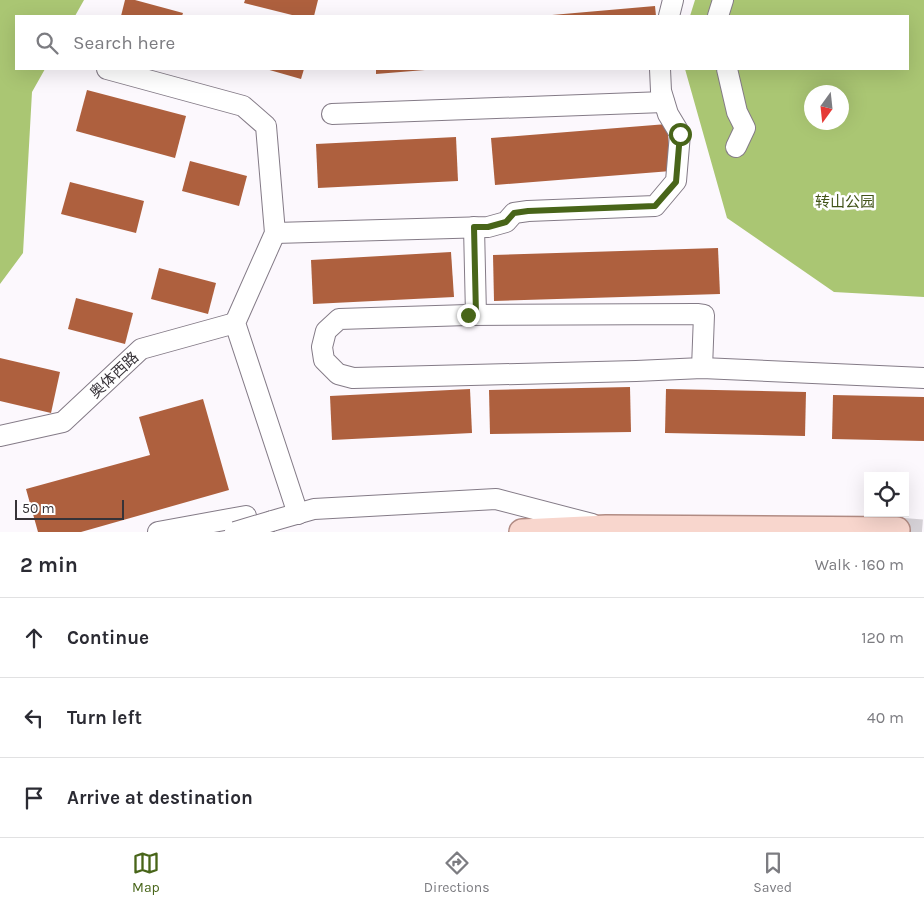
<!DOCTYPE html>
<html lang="en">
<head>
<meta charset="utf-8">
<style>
	body { margin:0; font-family:Karla,"Noto Sans SC",sans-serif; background:#f7f7f7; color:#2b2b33 }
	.controls { position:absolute; right:15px; bottom:15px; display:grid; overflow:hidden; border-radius:0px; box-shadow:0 5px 20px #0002 }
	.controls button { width:45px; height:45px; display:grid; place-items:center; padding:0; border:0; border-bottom:1px solid #e1e1e2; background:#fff; color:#2b2b33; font:25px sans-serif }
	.compass { position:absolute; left:804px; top:85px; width:45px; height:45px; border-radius:50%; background:#fff; box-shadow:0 5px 20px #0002; rotate:195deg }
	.scale { position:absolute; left:15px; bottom:12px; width:109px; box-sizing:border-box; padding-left:5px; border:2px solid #373338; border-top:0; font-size:14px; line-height:18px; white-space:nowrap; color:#373338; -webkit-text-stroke:4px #fff; paint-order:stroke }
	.stop { position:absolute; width:15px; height:15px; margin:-11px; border:4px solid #486519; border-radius:50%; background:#fff }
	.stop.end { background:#486519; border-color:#fff; box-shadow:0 1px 5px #0008 }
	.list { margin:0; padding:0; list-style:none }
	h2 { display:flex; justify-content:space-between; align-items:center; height:65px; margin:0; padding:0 20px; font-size:21px }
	h2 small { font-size:16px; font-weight:400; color:#7c7c81 }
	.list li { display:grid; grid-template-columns:32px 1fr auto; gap:15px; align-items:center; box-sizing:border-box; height:80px; padding:0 20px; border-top:1px solid #e1e1e2 }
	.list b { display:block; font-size:19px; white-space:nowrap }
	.list em { font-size:16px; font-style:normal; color:#7c7c81 }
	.icon { flex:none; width:28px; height:28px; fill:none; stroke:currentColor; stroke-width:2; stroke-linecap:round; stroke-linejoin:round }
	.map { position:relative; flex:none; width:924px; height:532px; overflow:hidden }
	.search { position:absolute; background:#fff; box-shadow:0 5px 20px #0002; left:15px; right:15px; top:15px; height:55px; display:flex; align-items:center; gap:12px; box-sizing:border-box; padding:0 18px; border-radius:0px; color:#7c7c81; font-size:19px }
	.sheet { height:305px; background:#fff }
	nav { display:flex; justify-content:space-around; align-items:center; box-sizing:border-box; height:70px; border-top:1px solid #e1e1e2; background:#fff; font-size:14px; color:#7c7c81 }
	nav a { display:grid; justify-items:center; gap:2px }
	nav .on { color:#486519 }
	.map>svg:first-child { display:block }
	.forest { fill:#aac673; fill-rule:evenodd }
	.building { fill:#ae603e }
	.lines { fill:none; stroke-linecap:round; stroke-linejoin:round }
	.major-tunnel { stroke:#d5d1d6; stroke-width:25; stroke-dasharray:25 12; stroke-linecap:butt }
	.minor-casing { stroke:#847b87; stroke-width:22 }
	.major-casing { stroke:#b18b83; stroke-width:28 }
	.minor { stroke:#fff; stroke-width:20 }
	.major { stroke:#f8d6cd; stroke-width:25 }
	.minor-bridge-casing { stroke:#847b87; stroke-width:22; stroke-linecap:butt }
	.minor-bridge { stroke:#fff; stroke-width:20 }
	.route { stroke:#486519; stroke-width:6 }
	.labels { text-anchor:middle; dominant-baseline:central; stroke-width:5; stroke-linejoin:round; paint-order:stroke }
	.park-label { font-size:15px; fill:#425419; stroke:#fff }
	.street-label { font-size:15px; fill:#373338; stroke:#fff }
</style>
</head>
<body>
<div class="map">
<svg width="924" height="532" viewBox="0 0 924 532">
	<rect width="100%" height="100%" fill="#fcf8fd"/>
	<g class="forest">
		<polygon points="0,0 84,0 75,16 16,16 16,69 45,69 32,92 23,253 0,284"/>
		<path d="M695 0H924V297L834 292 727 218 685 69H908V16H690ZM812 92H842V122H812Z"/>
	</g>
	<g class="building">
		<polygon points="125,0 135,0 183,13 182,16 121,16"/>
		<polygon points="245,0 318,0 314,16 296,16 244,3"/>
		<polygon points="655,6 656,16 552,16 552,15"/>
		<polygon points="266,69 304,69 301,79"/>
		<polygon points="376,69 425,69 425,70 376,74"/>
		<polygon points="87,90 186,116 175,158 76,131"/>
		<polygon points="667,124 671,171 495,185 491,138"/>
		<polygon points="456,137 458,181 318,188 316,144"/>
		<polygon points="190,161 247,176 239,206 182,191"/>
		<polygon points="70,182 144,201 136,233 61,214"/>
		<polygon points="718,248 720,294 494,301 493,255"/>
		<polygon points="451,252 454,297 313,304 311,260"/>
		<polygon points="159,268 216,283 208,314 151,299"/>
		<polygon points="76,298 133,313 125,344 68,329"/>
		<polygon points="0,358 60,372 51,413 0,401"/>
		<polygon points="630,387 631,432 490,434 489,390"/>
		<polygon points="470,389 472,433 332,440 330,396"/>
		<polygon points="666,389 806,392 805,436 665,433"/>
		<polygon points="833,395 924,397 924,441 832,439"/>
		<polygon points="203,399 229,490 81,532 38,532 26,489 150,455 139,417"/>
	</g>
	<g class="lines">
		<polyline class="major-tunnel" points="897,530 922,532"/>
		<g class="minor-casing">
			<g id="minor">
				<polyline points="669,16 673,0"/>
				<polyline points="718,16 723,0"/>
				<polyline points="107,69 243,106 266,126 275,233 235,323 298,514"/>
				<polyline points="727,69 737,112 745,128 736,147"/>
				<polyline points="332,114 664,102"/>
				<polyline points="474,227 476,315"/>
				<polyline points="275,233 488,227 506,222 514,213 528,211 655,206 676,181 680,134 668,114 661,91 660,69"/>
				<polyline points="702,368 704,315 697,314 468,315 339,319 326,331 322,347 324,360 338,374 353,378 636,371 702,368 924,378"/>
				<polyline points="0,436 63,422 141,349 235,323"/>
				<polyline points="272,521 314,509 496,499 592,524"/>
				<polyline points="158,532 246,516 245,532"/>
			</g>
		</g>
		<g class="major-casing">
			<polyline id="major" points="522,532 606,528 897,530"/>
		</g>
		<use href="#minor" class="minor"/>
		<use href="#major" class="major"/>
		<g class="minor-bridge-casing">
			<polyline id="minor-bridge" points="235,532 272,521"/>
		</g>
		<use href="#minor-bridge" class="minor-bridge"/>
	</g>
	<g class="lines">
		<polyline class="route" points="468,315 476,315 474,227 488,227 506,222 514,213 528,211 655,206 676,182 680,134"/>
	</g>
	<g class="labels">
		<g class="park-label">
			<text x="845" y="202">转山公园</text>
		</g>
		<g class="street-label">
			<text transform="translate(114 375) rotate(-43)">奥体西路</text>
		</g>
	</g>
</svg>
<div class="controls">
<button><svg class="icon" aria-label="locate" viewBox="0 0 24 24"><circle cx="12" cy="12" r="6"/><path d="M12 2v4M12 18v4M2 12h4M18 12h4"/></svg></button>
</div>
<svg class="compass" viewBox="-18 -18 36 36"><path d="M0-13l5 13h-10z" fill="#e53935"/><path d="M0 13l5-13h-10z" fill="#7c7c81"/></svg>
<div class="scale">50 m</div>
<div class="stop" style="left:680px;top:134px"></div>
<div class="stop end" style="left:468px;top:315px"></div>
<div class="search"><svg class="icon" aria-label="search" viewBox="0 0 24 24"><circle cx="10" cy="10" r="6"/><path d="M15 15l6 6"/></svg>Search here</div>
</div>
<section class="sheet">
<h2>2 min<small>Walk · 160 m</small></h2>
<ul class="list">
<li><svg class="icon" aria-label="ahead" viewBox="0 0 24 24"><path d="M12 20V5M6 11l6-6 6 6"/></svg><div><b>Continue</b></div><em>120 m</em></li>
<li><svg class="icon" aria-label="left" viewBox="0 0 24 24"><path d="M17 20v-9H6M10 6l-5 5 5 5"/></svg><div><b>Turn left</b></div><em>40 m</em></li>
<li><svg class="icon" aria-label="arrive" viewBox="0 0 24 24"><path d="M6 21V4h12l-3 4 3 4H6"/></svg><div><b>Arrive at destination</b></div></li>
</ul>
</section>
<nav>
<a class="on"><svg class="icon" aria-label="map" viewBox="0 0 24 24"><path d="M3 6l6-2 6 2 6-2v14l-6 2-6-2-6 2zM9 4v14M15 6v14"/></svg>Map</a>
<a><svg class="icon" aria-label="directions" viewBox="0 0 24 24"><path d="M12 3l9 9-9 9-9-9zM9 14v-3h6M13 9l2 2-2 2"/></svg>Directions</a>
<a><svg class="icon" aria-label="saved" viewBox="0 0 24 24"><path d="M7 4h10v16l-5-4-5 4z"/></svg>Saved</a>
</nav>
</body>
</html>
